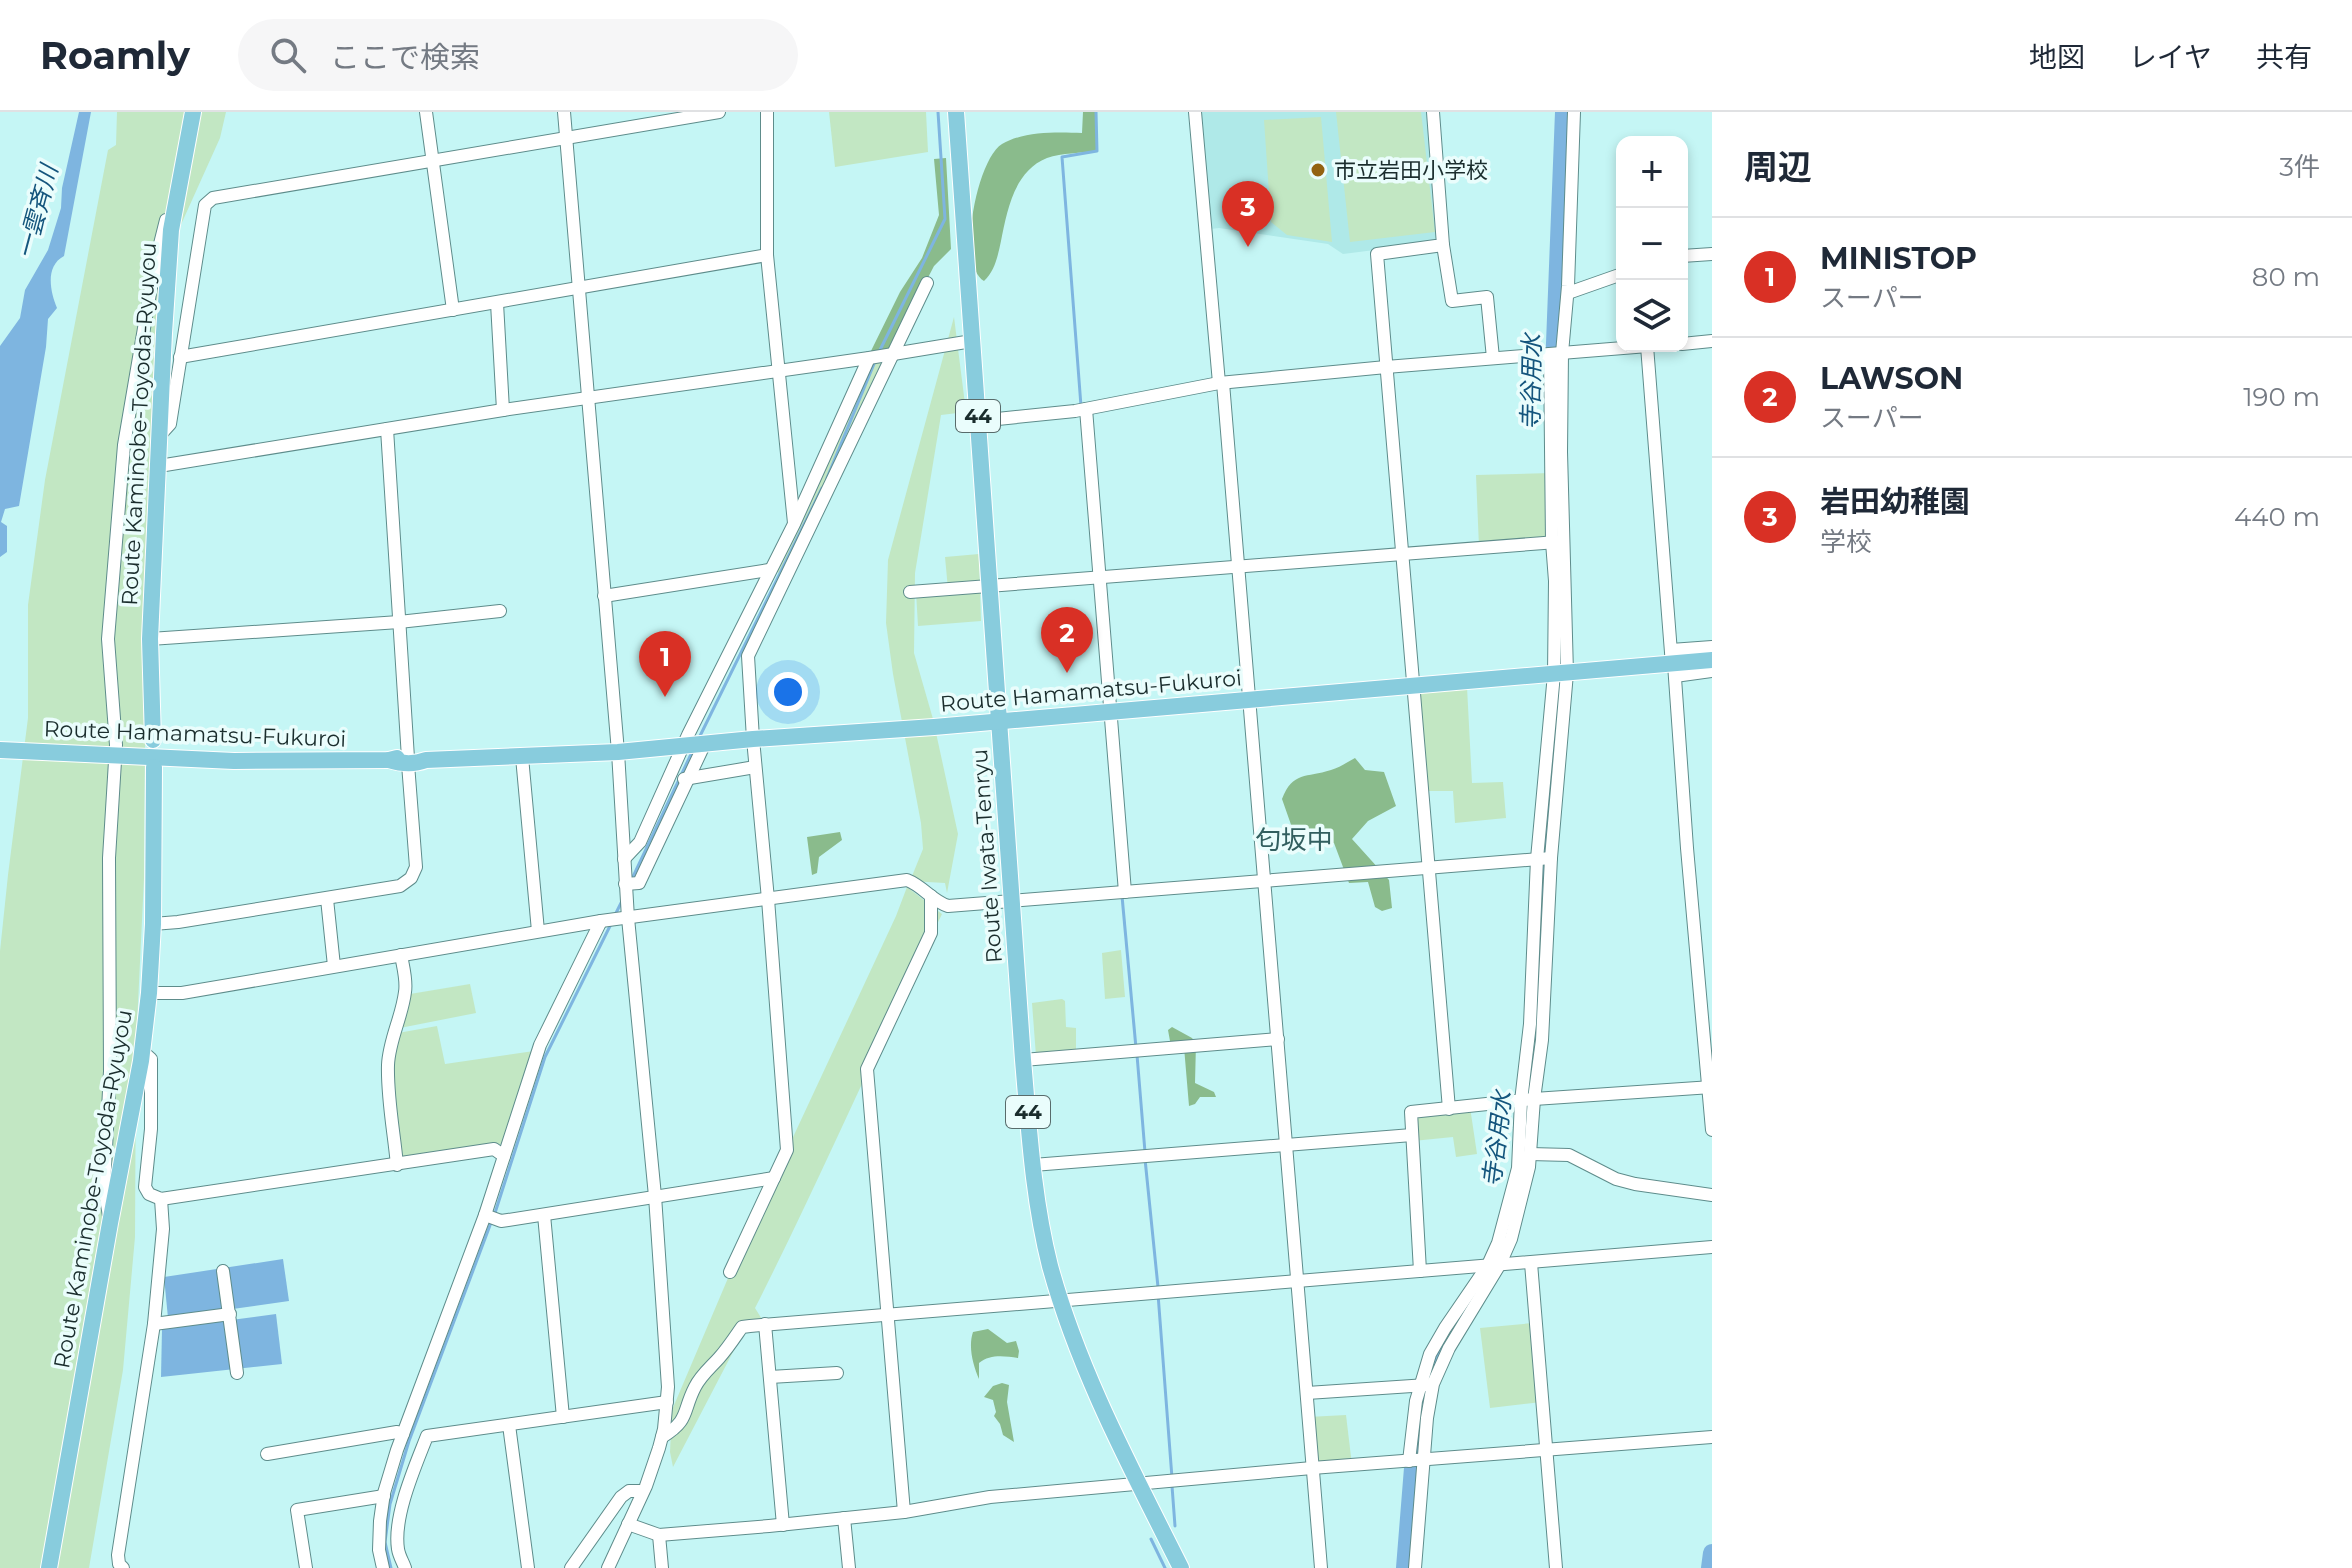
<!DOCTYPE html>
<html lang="ja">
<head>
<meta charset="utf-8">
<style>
	body { margin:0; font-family:Montserrat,"Noto Sans JP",sans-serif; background:#f6f6f7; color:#1f2937 }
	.controls { position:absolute; right:24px; top:24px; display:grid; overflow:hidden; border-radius:16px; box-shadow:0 4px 12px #0003 }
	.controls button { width:72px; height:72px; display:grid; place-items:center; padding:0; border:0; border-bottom:2px solid #e0e1e3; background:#fff; color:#1f2937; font:40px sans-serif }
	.you { position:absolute; left:788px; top:580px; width:28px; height:28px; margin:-20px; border:6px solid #fff; border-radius:50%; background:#1a73e8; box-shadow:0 0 0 12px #1a73e833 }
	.badge { display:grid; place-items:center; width:52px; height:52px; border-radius:50%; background:#d93025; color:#fff; font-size:26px; font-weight:700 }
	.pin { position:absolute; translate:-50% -66px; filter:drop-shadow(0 2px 4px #0008) }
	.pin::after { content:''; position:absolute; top:42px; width:28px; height:24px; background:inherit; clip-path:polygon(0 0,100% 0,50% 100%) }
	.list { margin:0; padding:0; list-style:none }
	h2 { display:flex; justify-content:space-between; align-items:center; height:104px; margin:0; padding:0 32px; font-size:34px }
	h2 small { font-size:26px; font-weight:400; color:#747a83 }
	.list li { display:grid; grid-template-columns:52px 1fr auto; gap:24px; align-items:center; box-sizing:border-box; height:120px; padding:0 32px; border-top:2px solid #e0e1e3 }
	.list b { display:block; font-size:30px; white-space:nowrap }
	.list p { margin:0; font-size:26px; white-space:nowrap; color:#747a83 }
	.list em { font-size:26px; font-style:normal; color:#747a83 }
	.icon { flex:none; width:44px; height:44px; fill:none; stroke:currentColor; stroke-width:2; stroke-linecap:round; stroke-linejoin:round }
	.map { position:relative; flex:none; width:1712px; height:1456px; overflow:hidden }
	header { display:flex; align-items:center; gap:48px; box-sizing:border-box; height:112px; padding:0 40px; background:#fff; border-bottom:2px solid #e0e1e3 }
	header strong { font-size:38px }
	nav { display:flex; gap:44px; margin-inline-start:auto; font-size:28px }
	.search { width:560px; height:72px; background:#f6f6f7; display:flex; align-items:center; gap:20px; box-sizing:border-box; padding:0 28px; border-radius:44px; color:#747a83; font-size:30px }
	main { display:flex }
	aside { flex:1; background:#fff }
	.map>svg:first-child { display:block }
	.built { fill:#afe9e8 }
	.green { fill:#c2e7c3 }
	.forest { fill:#8abb8c }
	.water { fill:#7eb5e0 }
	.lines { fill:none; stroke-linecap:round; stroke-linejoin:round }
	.stream { stroke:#7eb5e0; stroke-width:3 }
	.river { stroke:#7eb5e0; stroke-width:18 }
	.minor-casing { stroke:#5e8c8b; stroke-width:14 }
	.major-casing { stroke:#fff; stroke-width:18 }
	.minor { stroke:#fff; stroke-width:12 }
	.major { stroke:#8cd; stroke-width:16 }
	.poi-dot { fill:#936311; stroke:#eafdfc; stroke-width:3 }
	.labels { text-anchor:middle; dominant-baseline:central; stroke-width:7; stroke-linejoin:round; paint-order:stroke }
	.shield { fill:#eafdfc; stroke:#586b6b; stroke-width:2 }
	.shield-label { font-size:20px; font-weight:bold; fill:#1a2d2d }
	.poi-label { font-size:22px; fill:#1a2d2d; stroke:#eafdfc; text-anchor:start }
	.street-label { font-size:22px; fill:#1a2d2d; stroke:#eafdfc }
	.water-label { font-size:24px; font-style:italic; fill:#14557d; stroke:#eafdfc }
	.quarter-label { font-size:26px; fill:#325f5f; stroke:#eafdfc }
</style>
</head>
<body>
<header>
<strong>Roamly</strong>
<div class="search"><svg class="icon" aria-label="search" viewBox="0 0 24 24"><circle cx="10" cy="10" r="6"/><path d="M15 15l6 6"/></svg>ここで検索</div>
<nav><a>地図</a><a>レイヤ</a><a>共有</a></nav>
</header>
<main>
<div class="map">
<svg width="1712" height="1456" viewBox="0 0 1712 1456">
	<rect width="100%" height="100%" fill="#c5f6f5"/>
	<polygon class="built" points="1199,0 1427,0 1438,130 1343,142 1328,132 1219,116 1211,117"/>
	<g class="green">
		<polygon points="117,0 226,0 220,26 161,157 145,633 144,766 136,934 135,1125 123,1258 89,1456 0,1456 0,839 8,763 28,606 28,493 45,368 108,38 116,33"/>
		<polygon points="829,0 926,0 928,40 835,55"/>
		<polygon points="1336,0 1421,0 1435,120 1350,130"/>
		<polygon points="1321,5 1332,130 1287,123 1271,110 1264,8"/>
		<polygon points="954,205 966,300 941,303 915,461 914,541 933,607 958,722 947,781 945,771 910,769 923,737 921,711 893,562 886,511 888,448"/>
		<polygon points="888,243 835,345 783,468 772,451 872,246"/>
		<polygon points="1551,361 1552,430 1479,435 1476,363"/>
		<polygon points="979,442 981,509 918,514 916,480 948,477 945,445"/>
		<polygon points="1414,574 1467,575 1472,671 1503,670 1506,706 1455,711 1453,679 1422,679"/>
		<path d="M907 775 942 802C878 933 821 1066 755 1196L765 1212 746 1215 673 1355 670 1340 672 1298 734 1152 896 804Z"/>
		<polygon points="1121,838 1125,885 1105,887 1102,841"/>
		<polygon points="470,872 476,901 400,916 410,882"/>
		<polygon points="1062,887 1065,889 1066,915 1076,916 1076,940 1036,944 1032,891"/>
		<polygon points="437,914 445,952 534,939 506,1028 501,1032 401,1048 392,951 398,921"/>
		<polygon points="1470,995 1477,1042 1456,1045 1453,1025 1413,1029 1411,1000"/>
		<polygon points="1533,1211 1542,1290 1490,1296 1480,1216"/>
		<polygon points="1346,1303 1352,1353 1312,1356 1308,1305"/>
	</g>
	<g class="forest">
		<path d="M1083 0H1096L1097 39C1081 41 1062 41 1047 46 1014 59 1007 99 1001 129 998 143 995 159 984 169 956 153 977 47 1002 32 1024 19 1057 20 1082 21Z"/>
		<polygon points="946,46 951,137 934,154 888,243 870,241 900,180 922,146 939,103 934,47"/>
		<path d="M1355 646 1365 658 1384 660 1396 694 1368 709 1352 727 1389 768 1392 796 1382 799 1375 795 1368 770 1349 771 1334 731 1295 724 1282 687C1293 659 1306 666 1331 658 1339 656 1347 650 1355 646Z"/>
		<polygon points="840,720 842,728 819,745 817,761 812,763 807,725"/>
		<polygon points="1172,915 1192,926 1196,931 1195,971 1214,980 1216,985 1200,985 1195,992 1189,994 1184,935 1170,929 1168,918"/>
		<path d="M988 1217 1007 1231 1016 1229 1019 1239 1018 1246C1004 1244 990 1242 979 1251V1267C973 1253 968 1235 973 1220Z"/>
		<polygon points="1002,1271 1009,1273 1007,1290 1014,1330 1003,1323 1000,1312 994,1304 996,1300 993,1288 984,1285 993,1274"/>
	</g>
	<g class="water">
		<path d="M79 0H91L64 144C45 154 50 179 57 196L48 207 46 235 19 394 5 397 1 410 7 414V440L0 445V234L20 206 25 178 48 138 61 96 62 76Z"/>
		<polygon points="283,1147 289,1189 168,1206 164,1165"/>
		<polygon points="276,1202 282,1252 161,1265 162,1217"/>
	</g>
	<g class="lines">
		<g class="stream">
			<polyline points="879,240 945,107 938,0"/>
			<polyline points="1081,294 1062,45 1097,39 1096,0"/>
			<polyline points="827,366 876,247"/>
			<polyline points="698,628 822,376"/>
			<polyline points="631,769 693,638"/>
			<polyline points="1122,784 1136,936"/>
			<polyline points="616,801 623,787"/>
			<polyline points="1137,943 1145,1040"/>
			<polyline points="1145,1047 1158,1175"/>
			<polyline points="495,1101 545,945 611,812"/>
			<polyline points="1158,1182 1172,1366"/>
			<polyline points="1172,1374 1175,1414"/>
			<polyline points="1151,1427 1165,1456"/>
			<polyline points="391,1456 385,1430 390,1392 409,1329 492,1108"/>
		</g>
		<g class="river">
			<polyline points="1554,257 1564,0"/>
			<polyline points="1536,899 1544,751 1558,582"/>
			<polyline points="1423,1283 1440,1237 1466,1195"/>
			<polyline points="1405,1456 1415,1331"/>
			<polyline points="1710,1456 1712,1441"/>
		</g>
		<g class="minor-casing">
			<g id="minor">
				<polyline points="426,0 453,198"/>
				<polyline points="564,0 618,640 628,806 655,1084 668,1275 664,1317 659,1336 646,1374 608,1456"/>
				<polyline points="767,0 767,143 794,411"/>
				<polyline points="1195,0 1219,271"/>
				<polyline points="1433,0 1443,133 1377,142 1449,997"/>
				<polyline points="1443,133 1452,189 1487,185 1493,246"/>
				<polyline points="1682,144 1712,142"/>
				<polyline points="1568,181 1622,162"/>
				<polyline points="497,191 503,298"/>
				<polyline points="1682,232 1712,229"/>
				<polyline points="1647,234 1672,553"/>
				<polyline points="180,245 767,143"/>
				<polyline points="1223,271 1321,1456"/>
				<polyline points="1086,297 1125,780"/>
				<polyline points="978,309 1075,299 1219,271 1386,255 1648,234"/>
				<polyline points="387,317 408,646"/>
				<polyline points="160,323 170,312 205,93 213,86 719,0"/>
				<polyline points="159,354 503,298 869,246 972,229"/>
				<polyline points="910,480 1557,430"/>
				<polyline points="604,484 769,458"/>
				<polyline points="150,527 399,510 500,499"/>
				<polyline points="1671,538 1712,535"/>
				<polyline points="1674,552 1687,736 1712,1018"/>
				<polyline points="1675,564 1712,559"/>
				<polyline points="522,645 538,819"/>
				<polyline points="684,667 755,655"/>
				<polyline points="624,747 640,730 688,623 794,412 869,246"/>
				<polyline points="625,772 639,771 705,631"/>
				<polyline points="327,787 334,854"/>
				<polyline points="153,812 178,810 400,774 411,766 416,755 408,652"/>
				<path d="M149 881H182L601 809 907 768C923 774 932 789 948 794L1551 746"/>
				<polyline points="142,939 151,947 151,1017 145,1075 149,1082 161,1087 494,1037 504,1044"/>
				<polyline points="1023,948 1278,927"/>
				<polyline points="1530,1042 1569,1043 1616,1067 1635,1072 1712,1083"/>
				<path d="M397 1053C394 1020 387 986 388 953 389 928 402 905 405 880 407 868 403 855 401 843"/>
				<polyline points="1033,1053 1412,1023"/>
				<polyline points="485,1103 501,1109 508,1108 774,1066"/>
				<polyline points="544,1103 563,1305"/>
				<polyline points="109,1104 104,1075 110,959 109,746 116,633 108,527 124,333 155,152 166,108"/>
				<polyline points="1531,1151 1556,1456"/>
				<polyline points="223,1159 237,1261"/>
				<polyline points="1420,1159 1411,1000 1534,987 1712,975"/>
				<polyline points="730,1160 787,1038 768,787 753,627 748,544 927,171"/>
				<polyline points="154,1212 230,1202"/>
				<polyline points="765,1212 783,1413"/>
				<polyline points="770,1265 837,1261"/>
				<polyline points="1307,1281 1427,1273"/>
				<polyline points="509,1313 528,1456"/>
				<path d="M662 1325C690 1308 682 1300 695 1275 701 1263 711 1255 719 1246 728 1236 735 1225 742 1215L750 1214 1712 1135"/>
				<polyline points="267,1342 397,1320 403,1322"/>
				<polyline points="1409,1349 1416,1289 1430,1242 1445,1216 1488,1153 1498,1131 1518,1056 1521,989 1530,912 1537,747 1554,562 1555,469 1552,430 1550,242"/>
				<polyline points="904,1400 867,957 931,821 931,784"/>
				<polyline points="844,1406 849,1456"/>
				<polyline points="628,1412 659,1423 769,1414 904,1400 990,1385 1312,1356 1712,1325"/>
				<polyline points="659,1423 662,1456"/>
				<polyline points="123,1456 119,1452 118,1443 154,1212 163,1117 161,1087"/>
				<polyline points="306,1456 297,1398 384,1384"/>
				<polyline points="383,1456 379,1438 380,1409 384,1381 397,1338 485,1103 540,933 601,809"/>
				<path d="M405 1456C403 1450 399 1444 398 1437 393 1404 415 1355 427 1324L667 1290"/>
				<polyline points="571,1456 621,1385 629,1379 643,1379"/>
				<polyline points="1415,1456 1427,1306 1433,1272 1449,1236 1500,1152 1511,1127 1529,1055 1534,987 1542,928 1551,746 1567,561 1561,340 1562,241 1568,174 1574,0"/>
			</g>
		</g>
		<g class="major-casing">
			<g id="major">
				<path d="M956 0 1023 948C1029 1017 1033 1087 1050 1154 1079 1260 1132 1358 1181 1456"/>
				<polyline points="153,628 150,527 164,221 171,118 193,0"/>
				<polyline points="0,638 234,649 389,648 397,646"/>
				<path d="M389 648C402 652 413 653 426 648L618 640 753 627 934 615 1712 548"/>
				<polyline points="49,1456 110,1111 141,949 149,881 153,812 154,655"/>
			</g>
		</g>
		<use href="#minor" class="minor"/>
		<use href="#major" class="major"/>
	</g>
	<circle class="poi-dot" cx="1318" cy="58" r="8"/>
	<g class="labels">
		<g class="shield">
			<rect x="956" y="288" width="44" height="32" rx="6"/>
			<rect x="1006" y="984" width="44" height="32" rx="6"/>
		</g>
		<g class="shield-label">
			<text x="978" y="304">44</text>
			<text x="1028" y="1000">44</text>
		</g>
		<g class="poi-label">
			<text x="1334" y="58">市立岩田小学校</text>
		</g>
		<g class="street-label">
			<text transform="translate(139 312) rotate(-87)">Route Kaminobe-Toyoda-Ryuyou</text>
			<text transform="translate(1091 579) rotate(-5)">Route Hamamatsu-Fukuroi</text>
			<text transform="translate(195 622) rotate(2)">Route Hamamatsu-Fukuroi</text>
			<text transform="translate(987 744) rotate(-94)">Route Iwata-Tenryu</text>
			<text transform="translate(93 1077) rotate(-80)">Route Kaminobe-Toyoda-Ryuyou</text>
		</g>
		<g class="water-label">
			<text transform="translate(37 100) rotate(-75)">一雲斉川</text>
			<text transform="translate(1531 270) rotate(-89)">寺谷用水</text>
			<text transform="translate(1497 1027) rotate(-83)">寺谷用水</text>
		</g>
		<g class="quarter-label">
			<text x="1294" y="728">匂坂中</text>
		</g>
	</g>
</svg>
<div class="controls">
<button>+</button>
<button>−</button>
<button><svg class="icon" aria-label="layers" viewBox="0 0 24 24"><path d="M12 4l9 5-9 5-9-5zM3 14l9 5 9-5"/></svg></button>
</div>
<div class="you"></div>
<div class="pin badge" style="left:665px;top:585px">1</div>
<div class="pin badge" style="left:1067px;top:561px">2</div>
<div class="pin badge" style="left:1248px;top:135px">3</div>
</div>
<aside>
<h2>周辺<small>3件</small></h2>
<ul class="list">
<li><span class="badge">1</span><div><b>MINISTOP</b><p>スーパー</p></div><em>80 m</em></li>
<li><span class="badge">2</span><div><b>LAWSON</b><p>スーパー</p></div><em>190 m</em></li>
<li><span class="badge">3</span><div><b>岩田幼稚園</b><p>学校</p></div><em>440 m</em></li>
</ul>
</aside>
</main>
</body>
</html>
